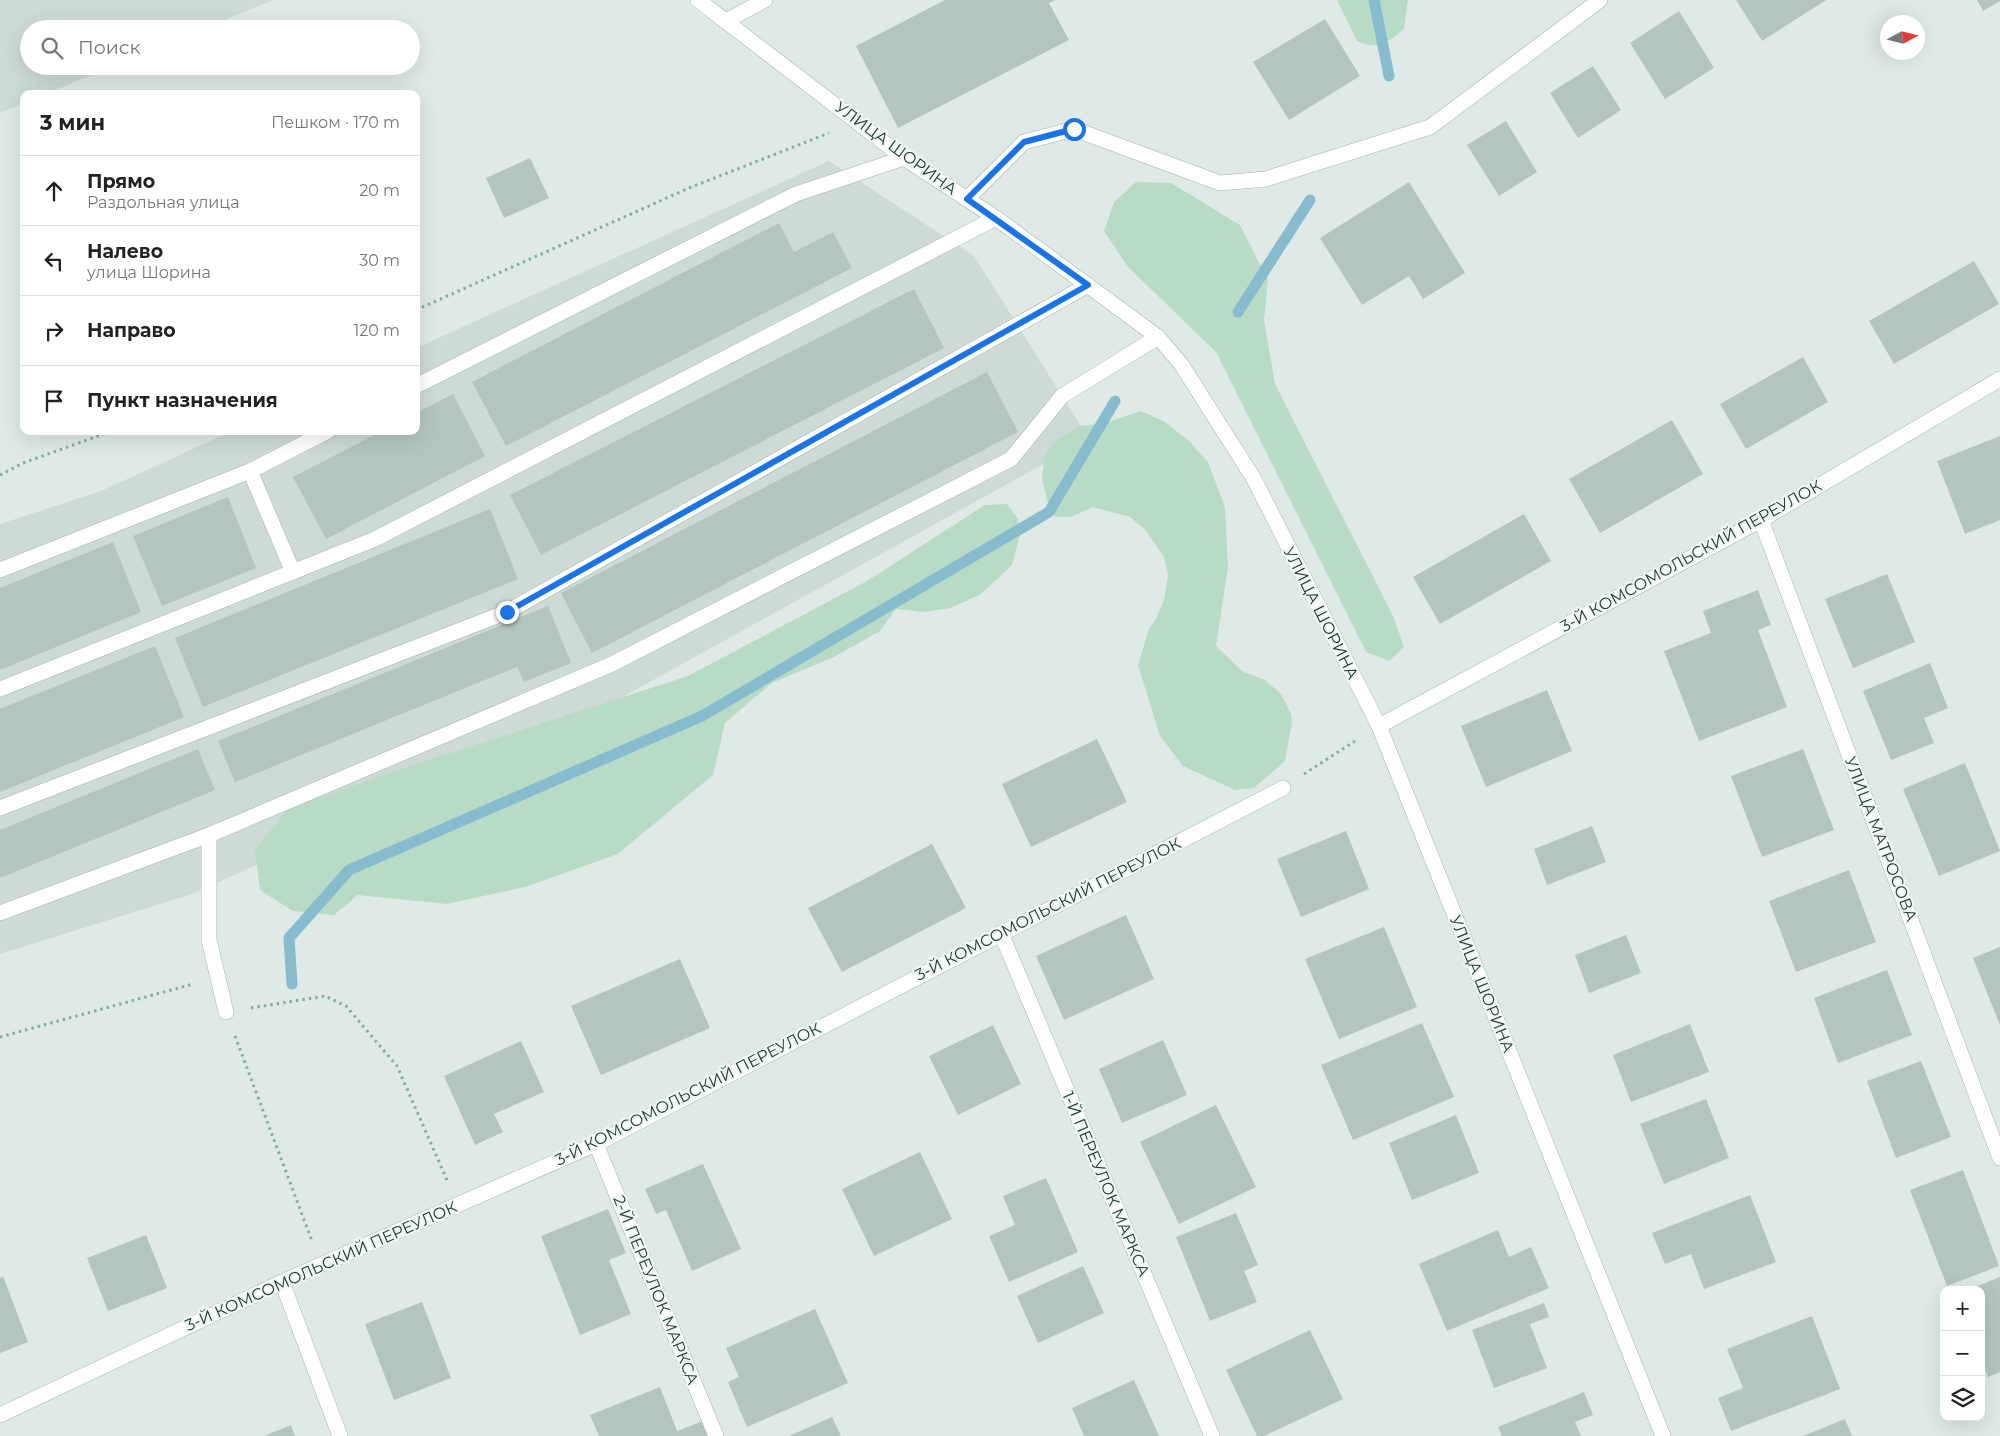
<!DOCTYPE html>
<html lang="ru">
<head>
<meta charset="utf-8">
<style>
	body { margin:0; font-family:Montserrat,sans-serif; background:#f6f6f6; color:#222 }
	.controls { position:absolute; right:15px; bottom:15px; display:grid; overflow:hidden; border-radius:10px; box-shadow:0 5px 20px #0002 }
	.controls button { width:45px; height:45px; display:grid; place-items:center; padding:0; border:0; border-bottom:1px solid #e0e0e0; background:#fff; color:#222; font:25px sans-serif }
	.compass { position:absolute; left:1880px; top:15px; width:45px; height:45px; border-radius:50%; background:#fff; box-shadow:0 5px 20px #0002; rotate:83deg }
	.stop { position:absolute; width:15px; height:15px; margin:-11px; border:4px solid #1a73e8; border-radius:50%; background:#fff }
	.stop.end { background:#1a73e8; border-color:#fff; box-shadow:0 1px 5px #0008 }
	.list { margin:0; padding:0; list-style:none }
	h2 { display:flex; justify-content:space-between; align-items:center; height:65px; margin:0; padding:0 20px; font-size:21px }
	h2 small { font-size:16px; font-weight:400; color:#767676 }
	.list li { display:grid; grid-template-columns:32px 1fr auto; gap:15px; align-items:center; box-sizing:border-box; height:70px; padding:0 20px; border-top:1px solid #e0e0e0 }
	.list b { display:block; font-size:19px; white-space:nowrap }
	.list p { margin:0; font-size:16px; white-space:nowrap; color:#767676 }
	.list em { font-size:16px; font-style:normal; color:#767676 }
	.icon { flex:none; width:28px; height:28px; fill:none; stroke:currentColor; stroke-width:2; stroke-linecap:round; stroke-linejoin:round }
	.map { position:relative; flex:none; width:2000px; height:1436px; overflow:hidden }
	.search { position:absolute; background:#fff; box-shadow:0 5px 20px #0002; left:20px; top:20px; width:400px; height:55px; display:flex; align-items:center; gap:12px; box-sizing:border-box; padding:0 18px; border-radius:28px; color:#767676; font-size:19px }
	.panel { position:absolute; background:#fff; box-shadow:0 5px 20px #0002; left:20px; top:90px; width:400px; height:345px; border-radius:10px }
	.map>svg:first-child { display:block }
	.built { fill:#cddad5 }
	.green { fill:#b8dbc5 }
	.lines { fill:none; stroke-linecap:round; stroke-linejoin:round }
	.stream { stroke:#87bccf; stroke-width:11 }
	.building { fill:#b4c5c0 }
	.minor-casing { stroke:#a2b2ae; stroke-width:16 }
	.path { stroke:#80ada4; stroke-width:3; stroke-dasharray:2.5 4; stroke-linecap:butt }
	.minor { stroke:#fff; stroke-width:15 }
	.route { stroke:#1a73e8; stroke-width:6 }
	.labels { text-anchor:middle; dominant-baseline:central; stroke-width:4.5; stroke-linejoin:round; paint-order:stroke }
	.street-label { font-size:16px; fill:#203a36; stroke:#eff7f4 }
</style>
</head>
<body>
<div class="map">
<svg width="2000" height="1436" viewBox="0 0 2000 1436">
	<rect width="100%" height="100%" fill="#dfeae6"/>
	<g class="built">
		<polygon points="0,0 273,0 203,29 29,29 29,66 113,66 46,94 24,94 24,103 0,113"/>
		<polygon points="829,161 974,256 1089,439 608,705 192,894 0,954 0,524 101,491 232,431 416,431 416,348"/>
	</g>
	<g class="green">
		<path d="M1337 0H1408L1404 29C1386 43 1380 51 1357 41Z"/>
		<polygon points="1136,182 1171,183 1240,225 1268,280 1264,320 1275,384 1393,616 1404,647 1389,661 1366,652 1216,352 1128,267 1104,231 1114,202"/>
		<polygon points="1141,411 1165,422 1189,441 1208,462 1225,507 1228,567 1216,646 1242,671 1265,680 1281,694 1291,714 1292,723 1285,761 1254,788 1235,790 1183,766 1160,736 1138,665 1149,629 1156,619 1164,600 1168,575 1164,557 1146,531 1130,517 1093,507 1071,517 1055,517 1047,500 1042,479 1044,457 1056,440 1081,426 1105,423"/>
		<polygon points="1007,504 1018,519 1020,535 1012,565 981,594 951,608 923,612 896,609 880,631 834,657 772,683 725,723 713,775 618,854 525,887 447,904 358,895 334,915 293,911 260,890 255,849 288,809 392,772 688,676 867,581 985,505"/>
	</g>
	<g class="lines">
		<g class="stream">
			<polyline points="1374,0 1389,76"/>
			<polyline points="1238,312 1310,200"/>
			<polyline points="292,984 289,938 349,870 702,716 1049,512 1115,401"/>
		</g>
	</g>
	<g class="building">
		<polygon points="945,0 1056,0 1049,3 1069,40 898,128 856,46"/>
		<polygon points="1736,0 1826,0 1762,41"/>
		<polygon points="1977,0 2000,0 2000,1 1983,11"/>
		<polygon points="1679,11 1714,68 1665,99 1630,43"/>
		<polygon points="1325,19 1360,76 1289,120 1253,62"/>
		<polygon points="1593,66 1621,110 1578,138 1550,93"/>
		<polygon points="1506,121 1537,172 1499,196 1467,145"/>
		<polygon points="530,158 549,198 504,218 486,178"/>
		<polygon points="1409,182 1465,273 1423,299 1409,276 1362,305 1320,238"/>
		<polygon points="779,223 794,252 833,232 852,268 506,446 472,382"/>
		<polygon points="1974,261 1999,304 1894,364 1869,321"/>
		<polygon points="914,289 944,348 541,555 510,495"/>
		<polygon points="1803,357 1828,402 1746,449 1720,404"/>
		<polygon points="987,372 1018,432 592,653 561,593"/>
		<polygon points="453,394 485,456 326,539 293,477 382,431 416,431 416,413"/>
		<polygon points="1672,420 1703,474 1600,533 1569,479"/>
		<polygon points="2000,436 2000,520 1965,534 1937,461"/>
		<polygon points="228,497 256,568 162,606 133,536"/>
		<polygon points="490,509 518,579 203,707 175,638"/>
		<polygon points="1524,514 1551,561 1440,624 1413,577"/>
		<polygon points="113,542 141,612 0,670 0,588"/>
		<polygon points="1887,574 1915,642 1853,668 1825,599"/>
		<polygon points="1758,590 1771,625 1758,630 1787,707 1699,741 1664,651 1711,633 1703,611"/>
		<polygon points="548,606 571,663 524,682 517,667 235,782 218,741"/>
		<polygon points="155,646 184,717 0,792 0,709"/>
		<polygon points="1930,663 1948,708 1924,718 1934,743 1891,760 1863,691"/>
		<polygon points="1547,690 1572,751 1486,787 1461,726"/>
		<polygon points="1097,739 1127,802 1031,847 1002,784"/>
		<polygon points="198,749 215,790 0,878 0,830"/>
		<polygon points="1803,749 1834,830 1762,857 1731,776"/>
		<polygon points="1965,763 2000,851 1939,876 1903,789"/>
		<polygon points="1592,826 1606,862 1547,885 1534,849"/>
		<polygon points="1346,831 1369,889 1301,917 1277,859"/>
		<polygon points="932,844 966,908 842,972 808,908"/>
		<polygon points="1849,870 1876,942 1796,972 1769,901"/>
		<polygon points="1126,915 1154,979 1064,1020 1036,956"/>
		<polygon points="1384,927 1417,1007 1339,1039 1305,959"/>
		<polygon points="1626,935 1641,973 1589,993 1575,955"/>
		<polygon points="2000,947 2000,1025 1973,958"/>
		<polygon points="680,959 710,1028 601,1075 571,1006"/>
		<polygon points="1887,970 1912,1035 1838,1063 1814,998"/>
		<polygon points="1422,1023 1454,1097 1353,1140 1321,1065"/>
		<polygon points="1690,1024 1709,1072 1631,1102 1613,1055"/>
		<polygon points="993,1025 1021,1084 958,1115 929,1056"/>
		<polygon points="1163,1040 1187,1095 1122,1123 1099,1069"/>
		<polygon points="521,1041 544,1092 494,1114 503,1132 475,1145 444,1076"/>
		<polygon points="1921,1061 1951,1137 1896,1158 1867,1081"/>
		<polygon points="1706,1099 1729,1158 1664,1184 1640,1124"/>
		<polygon points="1216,1105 1256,1187 1179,1224 1140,1142"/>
		<polygon points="1456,1115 1479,1173 1412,1200 1389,1143"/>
		<polygon points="920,1152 952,1219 874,1256 842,1189"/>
		<polygon points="703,1164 741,1249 692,1271 666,1210 656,1214 645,1189"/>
		<polygon points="1963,1170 1999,1266 1947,1286 1910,1190"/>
		<polygon points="1046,1178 1078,1252 1009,1282 989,1236 1015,1225 1003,1196"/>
		<polygon points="1750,1195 1776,1262 1704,1289 1691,1254 1665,1264 1652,1233"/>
		<polygon points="608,1209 626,1253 609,1260 631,1314 580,1335 541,1236"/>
		<polygon points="1236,1213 1258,1265 1244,1271 1257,1302 1210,1321 1176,1237"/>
		<polygon points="1498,1230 1509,1257 1531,1247 1549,1288 1447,1331 1419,1264"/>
		<polygon points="146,1235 167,1288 108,1311 87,1258"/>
		<polygon points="1083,1266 1104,1313 1038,1343 1017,1296"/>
		<polygon points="3,1276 28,1342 0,1353 0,1278"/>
		<polygon points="2000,1277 2000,1372 1988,1377 1981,1359 1981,1290 1968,1290"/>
		<polygon points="422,1302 451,1378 394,1400 365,1324"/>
		<polygon points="1544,1303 1549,1317 1530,1324 1547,1368 1494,1388 1472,1330"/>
		<polygon points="815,1309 848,1383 747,1427 728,1382 739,1377 726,1348"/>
		<polygon points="1812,1316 1840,1389 1731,1431 1718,1398 1743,1388 1727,1349"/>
		<polygon points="1310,1330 1343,1399 1264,1436 1257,1436 1226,1370"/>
		<polygon points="1134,1380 1159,1436 1084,1436 1072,1408"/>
		<polygon points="660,1387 677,1431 703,1421 709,1436 599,1436 590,1415"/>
		<polygon points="1584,1392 1593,1415 1575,1422 1581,1436 1502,1436 1498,1427"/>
		<polygon points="832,1417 841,1436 789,1436"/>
		<polygon points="1845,1419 1852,1436 1803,1436"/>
		<polygon points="291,1425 295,1436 264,1436"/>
	</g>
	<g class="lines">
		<g class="minor-casing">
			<g id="minor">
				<polyline points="698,0 904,158 996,218 1158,337 1181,364 1254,479 1379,726 1663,1436"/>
				<polyline points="726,21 765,0"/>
				<polyline points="967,199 1024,142 1074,129 1220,183 1266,179 1430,127 1600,0"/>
				<polyline points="416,386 796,194 904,158"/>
				<polyline points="1761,520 2000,1158"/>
				<polyline points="0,570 250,471"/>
				<polyline points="293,572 250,471 328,431"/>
				<polyline points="0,689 375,539 996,218"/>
				<polyline points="1379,726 1761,520 2000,379"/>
				<polyline points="0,808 507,612 1088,285"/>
				<polyline points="209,835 209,940 226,1012"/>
				<polyline points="0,913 209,835 612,664 1011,459 1062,396 1158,337"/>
				<polyline points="1001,933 1212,1436"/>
				<polyline points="596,1144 716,1436"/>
				<polyline points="282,1282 340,1436"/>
				<polyline points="0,1415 282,1282 596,1144 1283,788"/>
			</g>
		</g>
		<g class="path">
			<polyline points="416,310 689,188 829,133"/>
			<polyline points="0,475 23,463 112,431"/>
			<polyline points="1304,774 1355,741"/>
			<polyline points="251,1008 325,996 346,1006 397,1066 447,1180"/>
			<polyline points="235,1036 312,1241"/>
			<polyline points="0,1037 193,984"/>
		</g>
		<use href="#minor" class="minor"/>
	</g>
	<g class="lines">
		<polyline class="route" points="507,612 1088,285 967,199 1024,142 1074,129"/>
	</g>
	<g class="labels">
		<g class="street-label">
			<text transform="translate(896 148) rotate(36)">УЛИЦА ШОРИНА</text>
			<text transform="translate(1691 556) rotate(-29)">3-Й КОМСОМОЛЬСКИЙ ПЕРЕУЛОК</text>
			<text transform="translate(1321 613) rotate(63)">УЛИЦА ШОРИНА</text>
			<text transform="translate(1881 839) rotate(69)">УЛИЦА МАТРОСОВА</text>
			<text transform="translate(1048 909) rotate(-27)">3-Й КОМСОМОЛЬСКИЙ ПЕРЕУЛОК</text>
			<text transform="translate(1482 984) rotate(68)">УЛИЦА ШОРИНА</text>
			<text transform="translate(688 1094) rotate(-27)">3-Й КОМСОМОЛЬСКИЙ ПЕРЕУЛОК</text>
			<text transform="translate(1106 1184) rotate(67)">1-Й ПЕРЕУЛОК МАРКСА</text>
			<text transform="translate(321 1266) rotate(-24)">3-Й КОМСОМОЛЬСКИЙ ПЕРЕУЛОК</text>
			<text transform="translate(656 1290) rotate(68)">2-Й ПЕРЕУЛОК МАРКСА</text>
		</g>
	</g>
</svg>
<div class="controls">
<button>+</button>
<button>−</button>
<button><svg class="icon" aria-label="layers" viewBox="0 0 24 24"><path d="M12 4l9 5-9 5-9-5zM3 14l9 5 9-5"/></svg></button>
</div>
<svg class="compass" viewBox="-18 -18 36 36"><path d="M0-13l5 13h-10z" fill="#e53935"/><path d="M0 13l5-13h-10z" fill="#767676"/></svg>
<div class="stop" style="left:1074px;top:129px"></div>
<div class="stop end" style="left:507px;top:612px"></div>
<div class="search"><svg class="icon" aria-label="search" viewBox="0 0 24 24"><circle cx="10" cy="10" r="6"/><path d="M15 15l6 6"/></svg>Поиск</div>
<section class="panel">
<h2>3 мин<small>Пешком · 170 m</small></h2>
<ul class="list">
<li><svg class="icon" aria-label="ahead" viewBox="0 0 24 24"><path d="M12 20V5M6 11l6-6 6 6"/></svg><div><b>Прямо</b><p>Раздольная улица</p></div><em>20 m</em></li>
<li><svg class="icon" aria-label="left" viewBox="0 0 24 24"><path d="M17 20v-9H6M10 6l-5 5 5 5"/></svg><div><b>Налево</b><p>улица Шорина</p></div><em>30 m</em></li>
<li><svg class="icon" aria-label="right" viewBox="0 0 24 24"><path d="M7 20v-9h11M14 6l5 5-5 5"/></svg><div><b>Направо</b></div><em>120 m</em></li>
<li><svg class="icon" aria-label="arrive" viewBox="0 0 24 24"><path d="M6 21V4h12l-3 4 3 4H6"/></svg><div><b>Пункт назначения</b></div></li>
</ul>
</section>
</div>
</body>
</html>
